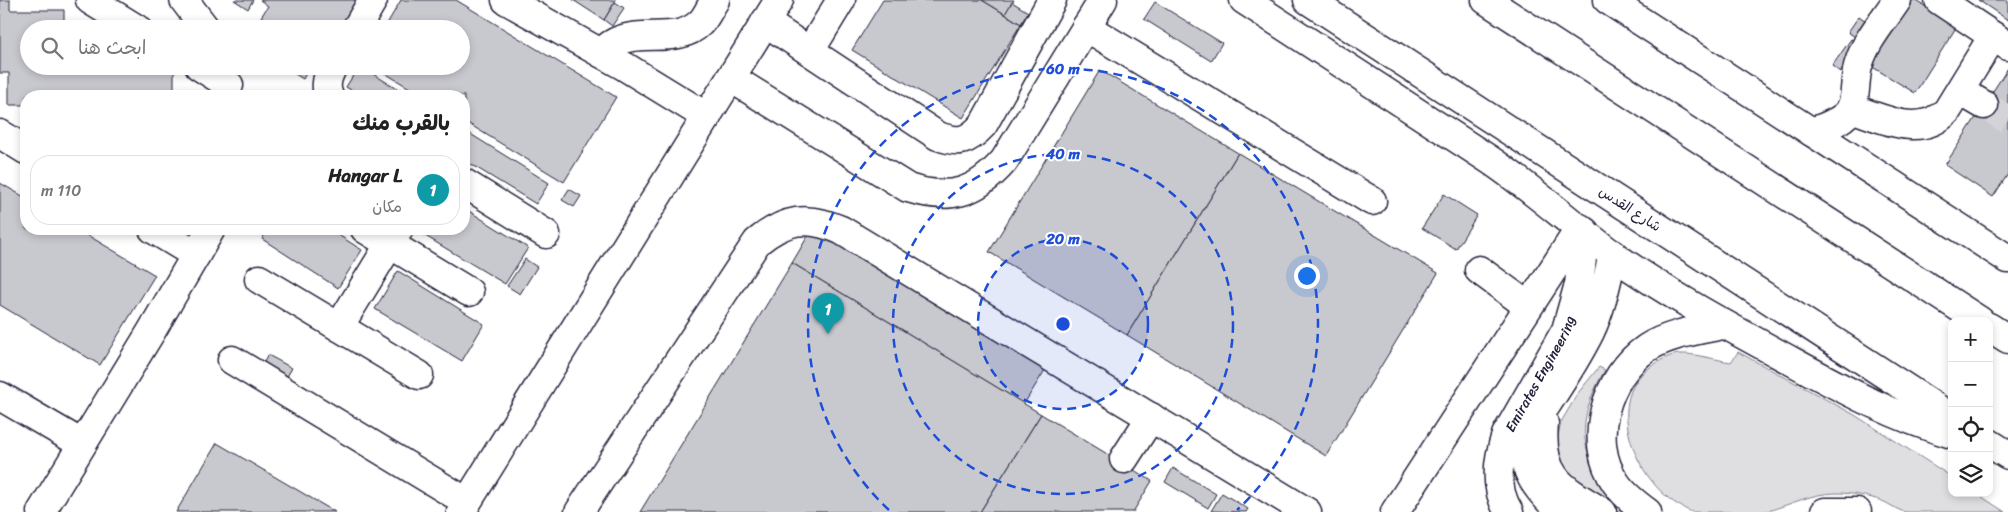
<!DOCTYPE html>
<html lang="ar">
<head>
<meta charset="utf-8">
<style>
	body { margin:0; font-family:Sriracha,"Playpen Sans Arabic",sans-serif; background:#f2f2f2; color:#222; direction:rtl }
	.controls { position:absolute; right:15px; bottom:15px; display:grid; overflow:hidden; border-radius:10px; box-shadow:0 2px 8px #0003 }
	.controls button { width:45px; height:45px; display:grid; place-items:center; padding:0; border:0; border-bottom:1px solid #e0e0e0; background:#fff; color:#222; font:25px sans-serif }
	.you { position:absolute; left:1306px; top:275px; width:18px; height:18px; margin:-12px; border:4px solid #fff; border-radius:50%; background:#1a73e8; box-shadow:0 0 0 8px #1a73e833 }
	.badge { display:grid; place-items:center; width:32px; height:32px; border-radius:50%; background:#22223b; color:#fff; font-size:16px; font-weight:700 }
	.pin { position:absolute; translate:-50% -41px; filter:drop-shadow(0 1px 2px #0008) }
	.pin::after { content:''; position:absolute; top:26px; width:18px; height:15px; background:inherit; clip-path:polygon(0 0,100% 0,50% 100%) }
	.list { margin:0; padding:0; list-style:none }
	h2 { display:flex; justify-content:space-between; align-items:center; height:65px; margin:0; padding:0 20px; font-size:21px }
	h2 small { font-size:16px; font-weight:400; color:#767676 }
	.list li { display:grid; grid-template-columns:32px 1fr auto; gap:15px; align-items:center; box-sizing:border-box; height:70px; margin:0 10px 10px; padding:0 10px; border:1px solid #e0e0e0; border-radius:20px }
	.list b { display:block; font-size:19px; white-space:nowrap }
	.list p { margin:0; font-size:16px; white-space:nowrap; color:#767676 }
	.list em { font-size:16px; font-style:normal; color:#767676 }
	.icon { flex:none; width:28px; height:28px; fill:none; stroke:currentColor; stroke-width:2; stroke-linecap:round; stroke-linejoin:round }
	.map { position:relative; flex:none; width:2008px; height:512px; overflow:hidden; direction:ltr }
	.search { position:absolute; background:#fff; box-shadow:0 2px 8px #0003; left:20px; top:20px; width:450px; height:55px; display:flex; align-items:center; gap:12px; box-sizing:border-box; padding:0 18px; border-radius:28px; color:#767676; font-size:19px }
	.panel { position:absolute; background:#fff; box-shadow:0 2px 8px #0003; left:20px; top:90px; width:450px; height:145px; border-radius:20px; direction:rtl }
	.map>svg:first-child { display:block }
	.green { fill:#dfdfe2; stroke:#80808e }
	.building { fill:#c8c8cf; stroke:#22223b }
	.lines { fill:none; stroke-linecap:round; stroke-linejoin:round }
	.minor-tunnel { stroke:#d3d3d8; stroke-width:28; stroke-dasharray:28 14; stroke-linecap:butt }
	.minor-casing { stroke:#22223b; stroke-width:31 }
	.major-casing { stroke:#22223b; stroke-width:31 }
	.minor { stroke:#fff; stroke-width:28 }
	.major { stroke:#fff; stroke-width:28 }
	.ring { fill:none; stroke:#1d4ed8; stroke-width:2.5; stroke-dasharray:9 6 }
	.labels { text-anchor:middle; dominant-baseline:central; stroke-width:4; stroke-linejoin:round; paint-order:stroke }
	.street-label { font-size:14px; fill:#22223b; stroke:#fff }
	.centre { fill:#1d4ed8; stroke:#fff; stroke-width:2.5 }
	.ring-label { font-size:15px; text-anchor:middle; font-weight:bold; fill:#1d4ed8; stroke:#fff; stroke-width:4; stroke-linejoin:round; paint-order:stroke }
</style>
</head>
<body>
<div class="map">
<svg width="2008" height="512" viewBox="0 0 2008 512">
	<rect width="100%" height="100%" fill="#fff"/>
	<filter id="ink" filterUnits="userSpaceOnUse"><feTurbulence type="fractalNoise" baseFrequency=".02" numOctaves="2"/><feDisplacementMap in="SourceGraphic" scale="10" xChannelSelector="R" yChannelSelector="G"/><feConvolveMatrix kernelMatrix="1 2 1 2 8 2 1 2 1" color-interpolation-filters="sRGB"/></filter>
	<g filter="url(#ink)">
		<g class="green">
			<path d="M1738 352 1853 414 1952 477V493H1976L2005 512C1982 512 1959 512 1936 512 1927 512 1916 512 1906 512 1898 511 1890 504 1882 501 1868 496 1852 493 1837 493 1812 493 1792 504 1768 511 1761 512 1701 512 1693 512 1689 511 1685 509 1682 507 1636 484 1599 396 1655 364 1662 359 1670 355 1679 354 1693 353 1717 360 1731 362Z"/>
			<path d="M1599 367 1605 370C1589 397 1577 427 1590 458 1591 463 1593 468 1596 472 1606 486 1621 499 1633 512H1612L1588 498 1560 463 1558 437 1561 422 1578 393Z"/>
		</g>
		<g class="building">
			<polygon points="0,0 10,0 10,10 64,10 64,29 29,29 29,66 103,66 103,70 174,70 174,96 26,96 26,105 9,105 9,73 0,73"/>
			<polygon points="234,0 253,0 248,9"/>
			<polygon points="361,0 344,29 281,29 261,17 268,6 260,0"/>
			<polygon points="401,0 456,0 616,97 564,182 464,121 464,96 423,96 373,66 461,66 461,29 384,29"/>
			<polygon points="573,0 616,0 604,20"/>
			<polygon points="883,0 982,0 1021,24 963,118 852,50"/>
			<polygon points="982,0 1014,0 1005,14"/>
			<polygon points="1905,0 1915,0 1957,26 1915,93 1866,63"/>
			<polygon points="1978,0 2008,0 2008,20"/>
			<polygon points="615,2 624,8 612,26 604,20"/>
			<polygon points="1012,2 1028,12 1021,24 1005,14"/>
			<polygon points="1155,2 1222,43 1211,61 1144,19"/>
			<polygon points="1859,16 1873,26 1862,42 1848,32"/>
			<polygon points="1851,39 1859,44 1840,72 1832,66"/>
			<polygon points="282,66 310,66 303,79"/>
			<polygon points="359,66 360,66 409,96 361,96 346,87"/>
			<polygon points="2008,68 2008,174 1993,197 1945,165"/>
			<polygon points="1100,70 1238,153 1127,335 989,252"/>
			<polygon points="464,130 549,183 536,204 464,160"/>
			<polygon points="1238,153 1438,273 1326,456 1127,335"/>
			<polygon points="0,183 26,198 26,229 77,229 155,275 100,365 0,305"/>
			<polygon points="569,189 581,196 574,207 562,200"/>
			<polygon points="1444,194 1477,215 1456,249 1422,228"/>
			<polygon points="464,208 528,248 505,284 422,234 426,229 464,229"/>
			<polygon points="268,229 329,229 362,250 338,288 262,239"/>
			<polygon points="812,229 1045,370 1024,404 792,263"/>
			<polygon points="525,259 537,267 520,294 507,286"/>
			<polygon points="792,263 1041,414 980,512 640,512"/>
			<polygon points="398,271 484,324 462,361 375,309"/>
			<polygon points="268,355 292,368 285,380 261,367"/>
			<polygon points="1041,414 1152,481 1133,512 980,512"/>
			<polygon points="217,443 335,512 176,512"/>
			<polygon points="1173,468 1216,494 1208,508 1165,482"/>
			<polygon points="1222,493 1248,509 1246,512 1211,511"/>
		</g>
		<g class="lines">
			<polyline class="minor-tunnel" points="1984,105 2008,120"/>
			<g class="minor-casing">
				<g id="minor">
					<polyline points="90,0 137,29"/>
					<polyline points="184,0 206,29"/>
					<polyline points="506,0 624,66 707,117"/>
					<path d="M1244 0 1490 160C1533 189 1571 224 1613 255 1668 294 1727 326 1786 358 1839 387 1893 417 1952 434"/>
					<polyline points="1608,0 2008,259"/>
					<polyline points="1939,0 2008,46"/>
					<path d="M765 22 938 136C960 144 968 141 983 125L1052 0"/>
					<polyline points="1086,27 1372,201"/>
					<polyline points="356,29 373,0"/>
					<polyline points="810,51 841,0"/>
					<path d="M601 53C606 48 614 42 620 40 645 30 679 44 700 23 706 18 710 7 715 0"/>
					<polyline points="199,66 229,85"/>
					<path d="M731 78 908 188C950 201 976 193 1004 161L1103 0"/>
					<polyline points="1960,91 1984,105"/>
					<path d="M329 96C324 85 328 76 333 66"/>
					<path d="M1851 108C1882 118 1920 139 1947 111L1993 36"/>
					<path d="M1812 132C1824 127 1845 121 1851 108 1857 96 1854 76 1859 63 1866 40 1884 20 1897 0"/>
					<polyline points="0,134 26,150"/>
					<polyline points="464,183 546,234"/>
					<polyline points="153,229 196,255"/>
					<polyline points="365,229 469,292"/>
					<polyline points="1479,270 1528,306"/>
					<polyline points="259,279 419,375"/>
					<polyline points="339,327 399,229"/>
					<polyline points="232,360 467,502"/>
					<polyline points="0,396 82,444"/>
					<path d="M1544 423C1539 476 1560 487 1602 512"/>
					<polyline points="1124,459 1151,417"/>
					<polyline points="41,512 151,332 211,229"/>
					<polyline points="461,512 779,0"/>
					<path d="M579 512 757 242C785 219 807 215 841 230L1307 512"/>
					<polyline points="1395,512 1580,228"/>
					<path id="s1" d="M1509 512C1494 488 1497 461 1506 435L1566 330 1579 284 1585 232"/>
					<path d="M1562 512C1535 490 1514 462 1531 426 1535 418 1542 412 1547 404 1562 381 1578 356 1590 332 1602 307 1607 280 1613 254"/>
					<path d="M1647 512C1636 504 1624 495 1616 483 1586 441 1606 376 1647 348 1669 334 1698 330 1723 325"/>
					<polyline points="1825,512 1857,512"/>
				</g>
			</g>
			<g class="major-casing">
				<g id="major">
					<polyline points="1308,0 1952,418"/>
					<polyline points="1486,0 1980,321"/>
					<polyline points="1989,327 2008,339"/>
					<polyline points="1989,443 2008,455"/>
				</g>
			</g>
			<use href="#minor" class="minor"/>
			<use href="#major" class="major"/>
		</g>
	</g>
	<circle cx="1063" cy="324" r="85" fill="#1d4ed8" fill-opacity=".12"/>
	<g class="ring">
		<circle cx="1063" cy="324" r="85"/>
		<circle cx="1063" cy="324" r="170"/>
		<path d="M889 510A255 255 0 1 1 1237 510"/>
	</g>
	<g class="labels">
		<g class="street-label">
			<text transform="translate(1630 209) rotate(33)">شارع القدس</text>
			<text stroke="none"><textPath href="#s1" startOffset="150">Emirates Engineering</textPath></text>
		</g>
	</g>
	<circle cx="1063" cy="324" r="8" class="centre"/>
	<g class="ring-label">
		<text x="1063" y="74">60 m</text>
		<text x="1063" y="159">40 m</text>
		<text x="1063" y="244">20 m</text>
	</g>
</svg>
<div class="controls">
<button>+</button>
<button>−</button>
<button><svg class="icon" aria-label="locate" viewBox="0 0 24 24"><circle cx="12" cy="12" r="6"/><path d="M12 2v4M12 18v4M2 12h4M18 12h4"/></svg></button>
<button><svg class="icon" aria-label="layers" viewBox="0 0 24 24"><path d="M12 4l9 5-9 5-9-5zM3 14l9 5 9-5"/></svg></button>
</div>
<div class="you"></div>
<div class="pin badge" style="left:828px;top:334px;background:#0f9aa8">1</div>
<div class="search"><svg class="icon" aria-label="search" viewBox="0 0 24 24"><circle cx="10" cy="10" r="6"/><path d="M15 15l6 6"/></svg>ابحث هنا</div>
<section class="panel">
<h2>بالقرب منك<small></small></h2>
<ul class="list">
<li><span class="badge" style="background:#0f9aa8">1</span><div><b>Hangar L</b><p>مكان</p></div><em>110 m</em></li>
</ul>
</section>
</div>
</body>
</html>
